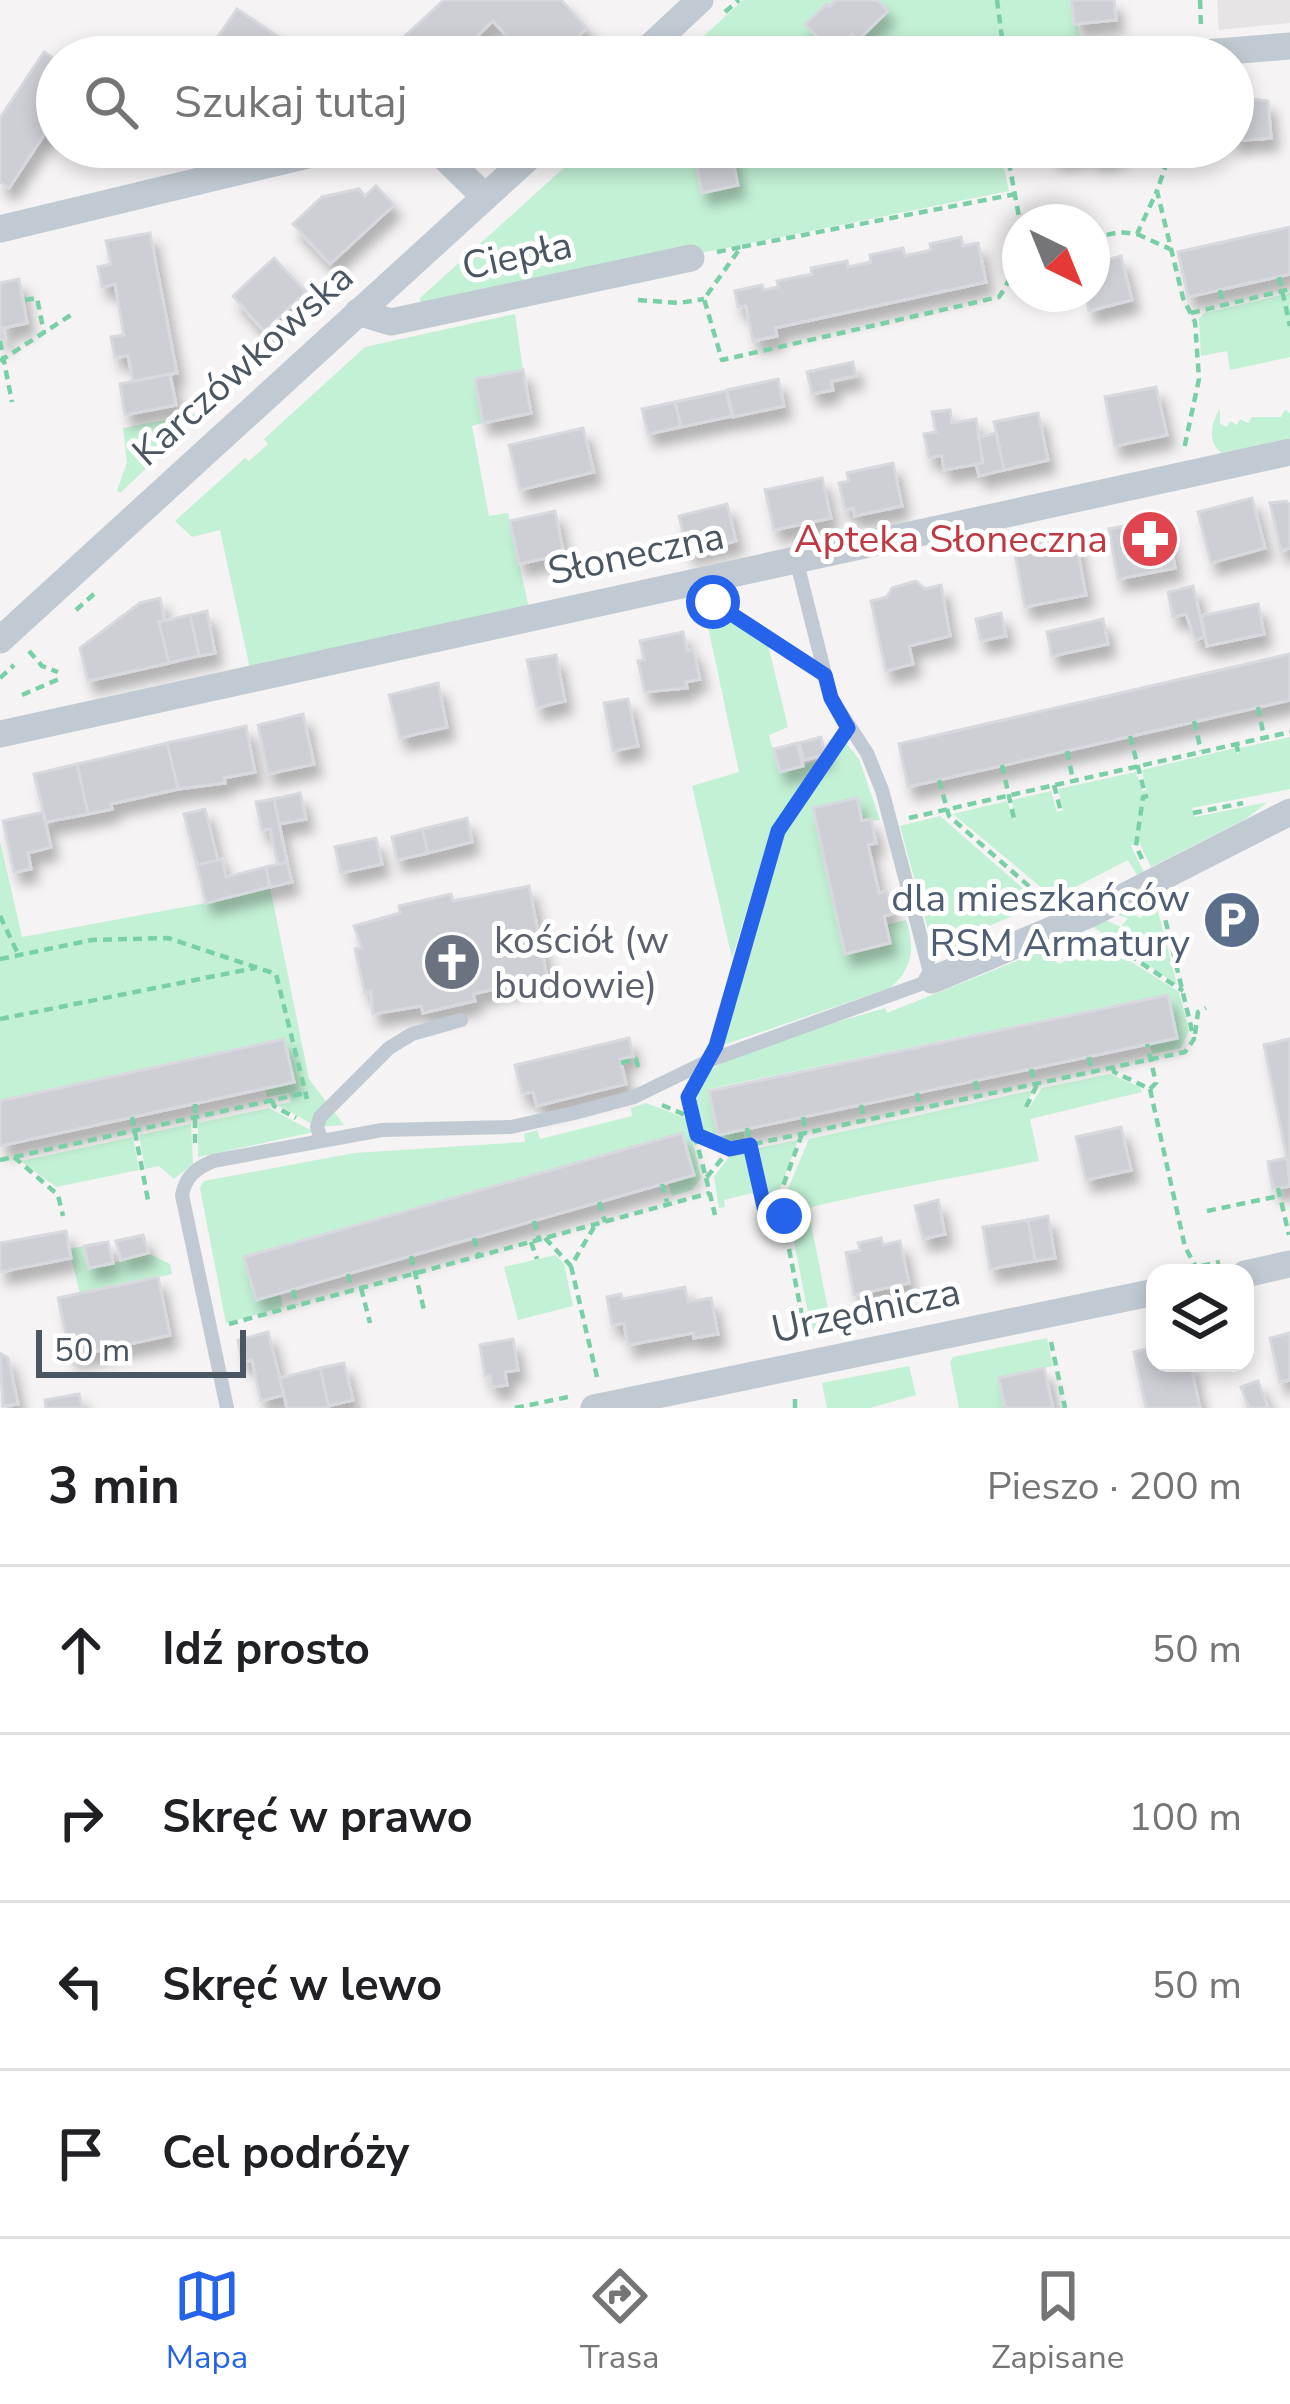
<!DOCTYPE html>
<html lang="pl">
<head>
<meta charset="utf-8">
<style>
	body { margin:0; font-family:"Nunito Sans",sans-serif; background:#f2f2f2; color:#202124 }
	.controls { position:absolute; right:36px; bottom:36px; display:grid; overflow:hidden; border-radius:24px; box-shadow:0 6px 18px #0003 }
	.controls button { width:108px; height:108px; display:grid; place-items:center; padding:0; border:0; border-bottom:3px solid #e0e0e0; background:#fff; color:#202124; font:60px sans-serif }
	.compass { position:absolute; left:1002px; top:204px; width:108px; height:108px; border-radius:50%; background:#fff; box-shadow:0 6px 18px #0003; rotate:137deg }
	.scale { position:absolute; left:36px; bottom:30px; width:210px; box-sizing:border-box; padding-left:12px; border:6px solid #4a5661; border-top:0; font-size:33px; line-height:42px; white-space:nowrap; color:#4a5661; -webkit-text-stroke:9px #fff; paint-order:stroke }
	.stop { position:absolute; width:36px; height:36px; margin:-27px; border:9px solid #2563eb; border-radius:50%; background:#fff }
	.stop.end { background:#2563eb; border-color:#fff; box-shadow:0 3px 12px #0008 }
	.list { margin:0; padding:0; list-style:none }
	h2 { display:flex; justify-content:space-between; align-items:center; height:156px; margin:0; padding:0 48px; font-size:51px }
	h2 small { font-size:39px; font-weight:400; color:#757577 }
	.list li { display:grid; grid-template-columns:78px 1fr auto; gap:36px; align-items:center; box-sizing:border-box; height:168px; padding:0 48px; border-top:3px solid #e0e0e0 }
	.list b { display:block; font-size:45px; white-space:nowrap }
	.list em { font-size:39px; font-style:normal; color:#757577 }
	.icon { flex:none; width:66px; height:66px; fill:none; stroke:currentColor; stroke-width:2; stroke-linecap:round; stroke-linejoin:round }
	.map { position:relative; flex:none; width:1290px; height:1408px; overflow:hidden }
	.search { position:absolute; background:#fff; box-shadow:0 6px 18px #0003; left:36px; right:36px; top:36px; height:132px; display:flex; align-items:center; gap:30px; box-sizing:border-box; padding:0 42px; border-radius:66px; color:#757577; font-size:45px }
	.sheet { height:828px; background:#fff }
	nav { display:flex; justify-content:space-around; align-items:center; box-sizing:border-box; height:168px; border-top:3px solid #e0e0e0; background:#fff; font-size:33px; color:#757577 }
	nav a { display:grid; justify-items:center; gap:6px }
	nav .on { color:#2563eb }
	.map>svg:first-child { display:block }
	.education { fill:#e6e4e5 }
	.green { fill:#c3f1d5 }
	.building { fill:#cdcfd5; stroke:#d7d9de; stroke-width:3; filter:url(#shadow) }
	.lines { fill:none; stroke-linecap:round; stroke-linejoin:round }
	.path { stroke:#7ad0a6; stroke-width:4.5; stroke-dasharray:9 6; stroke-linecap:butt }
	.lane { stroke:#c1cad2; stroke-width:14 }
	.street { stroke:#c1cad2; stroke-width:27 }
	.route { stroke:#2563eb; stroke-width:15 }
	.labels { text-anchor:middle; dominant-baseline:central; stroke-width:10; stroke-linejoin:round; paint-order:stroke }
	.street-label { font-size:39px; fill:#4a5661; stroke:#fff }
	.health-label { font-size:39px; fill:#be3a42; stroke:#fff; text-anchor:end }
	.service-label { font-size:39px; fill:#4e5e75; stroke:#fff; text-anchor:end }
	.worship-label { font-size:39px; fill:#5b616d; stroke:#fff; text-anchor:start }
</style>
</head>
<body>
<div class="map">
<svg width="1290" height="1408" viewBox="0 0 1290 1408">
	<defs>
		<filter id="shadow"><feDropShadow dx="7" dy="12" stdDeviation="6" flood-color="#0004"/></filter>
	</defs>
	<rect width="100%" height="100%" fill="#f5f3f3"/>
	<polygon class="education" points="1217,0 1290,0 1290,23 1219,30"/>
	<g class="green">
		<polygon points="743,0 1072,0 1081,41 901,57 681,57"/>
		<polygon points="587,147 999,147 1009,191 691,255 420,303 420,298"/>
		<polygon points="1290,293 1290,357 1230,370 1227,351 1201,356 1199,319 1204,313"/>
		<polygon points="515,314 523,370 475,379 483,423 472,426 489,516 508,513 529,608 250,669 220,530 192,537 175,521 245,458 249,461 268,444 264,439 365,347"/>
		<path d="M1220 409V424L1227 427 1230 421 1237 425 1240 419 1248 423 1252 417H1281L1285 410 1290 413V438L1222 453C1207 443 1211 422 1220 409Z"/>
		<polygon points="206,412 176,440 171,436 151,454 155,460 120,493 117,490 127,463 123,428"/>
		<polygon points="713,605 767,641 788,727 769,735 779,772 826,758 770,836 732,958 692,786 739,772 704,608"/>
		<polygon points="1290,737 1290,789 1192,808 1195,817 1268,802 1244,820 1151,867 1139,842 1131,846 1145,875 1137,875 1128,860 1054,898 953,814 1007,801 1015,823 1012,800 1051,791 1057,812 1063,810 1058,789 1136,772 1142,791 1146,790 1142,770 1235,748 1238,755 1240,748"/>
		<path d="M846 743 859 759 880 820 862 821 857 798 813 809 845 953 889 943 886 925 906 920C915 947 913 969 890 988L720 1046 781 833Z"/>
		<path d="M940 816 1041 904 984 928 978 951C957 952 945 946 929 933L900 826Z"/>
		<polygon points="0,841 22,937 206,903 270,887 309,1079 344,1125 317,1127 278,1105 291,1102 289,1093 267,1097 265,1088 294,1081 284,1039 0,1101"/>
		<polygon points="1153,892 1177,985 1089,924 1101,918 1121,927 1128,918 1112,913 1120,909 1141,918 1145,909 1131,904"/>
		<path d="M1103 944 1179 992 1189 1031 1181 1048 1152 1054 1150 1045 1177 1039 1168 994 709 1089 717 1135 743 1130 745 1140 727 1144 700 1132C695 1112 690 1097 702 1078 718 1053 850 1019 885 1008L887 1013 1044 950 1059 964Z"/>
		<path d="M1110 1074 1140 1087 1142 1092 1030 1119 1039 1161C961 1177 885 1189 808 1208L833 1334 813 1338 785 1196 809 1139 1034 1090 1025 1105 1028 1109 1042 1088Z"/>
		<polygon points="646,1103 688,1119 701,1178 692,1190 672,1196 668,1183 694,1175 245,1257 256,1299 280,1293 283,1307 226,1323 200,1188 204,1181 354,1153 525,1142 524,1134 537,1130 540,1139 632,1116 631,1108"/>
		<polygon points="269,1108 314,1132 198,1157 198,1123"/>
		<polygon points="191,1124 193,1164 174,1179 159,1166 145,1169 139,1135"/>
		<polygon points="133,1137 139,1170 56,1187 21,1161"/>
		<polygon points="798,1140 778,1195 764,1198 753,1149"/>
		<polygon points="748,1151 757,1192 724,1200 725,1207 719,1208 714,1177 731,1154"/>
		<polygon points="84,1246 90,1268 150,1254 170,1264 172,1274 80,1294 69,1249"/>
		<polygon points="556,1255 564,1264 573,1306 518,1320 504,1267"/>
		<polygon points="1047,1338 1053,1366 999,1378 1005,1408 959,1408 950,1362 953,1357"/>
		<polygon points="909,1366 916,1395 870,1408 827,1408 822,1383"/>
	</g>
	<g class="building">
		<polygon points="444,0 561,0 587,28 556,57 510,57 505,52 514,44 493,21 455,57 382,57"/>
		<polygon points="836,0 877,0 888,11 858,40 852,34 833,53 805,24 827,4 829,7"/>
		<polygon points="1072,0 1114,0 1116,20 1074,24"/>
		<polygon points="237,9 280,38 267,57 204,57"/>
		<polygon points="44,52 57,61 57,115 9,188 0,182 0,118"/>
		<polygon points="1245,98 1268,101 1271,138 1233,141 1233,103"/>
		<polygon points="693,147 730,147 738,185 702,193"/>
		<polygon points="1054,147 1117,147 1118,154 1094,158 1093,151 1055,157"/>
		<polygon points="376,186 394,205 330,264 293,224 322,197 359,189 365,196"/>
		<polygon points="1290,227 1290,274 1188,297 1178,252"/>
		<polygon points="150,233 177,373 133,381 128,355 115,358 111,337 124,335 115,284 102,287 98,267 111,264 106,241"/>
		<polygon points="961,237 963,246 978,243 986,282 775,328 777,336 753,341 746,306 738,307 735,291 762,285 764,290 778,287 777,281 812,274 811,268 847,261 848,267 871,262 870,255 903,248 905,256 931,250 930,244"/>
		<polygon points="1121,256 1132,300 1089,311 1085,294 1092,294 1092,264"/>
		<polygon points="274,258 306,292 264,331 233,296"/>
		<polygon points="19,279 27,323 3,328 5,339 0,340 0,283"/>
		<polygon points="853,362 856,376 831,381 833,390 812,394 807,372"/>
		<polygon points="523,370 531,413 483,423 475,379"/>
		<polygon points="170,374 176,405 125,415 120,384"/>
		<polygon points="778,379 784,406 733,417 727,390"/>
		<polygon points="1156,387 1167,435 1115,446 1105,397"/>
		<polygon points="726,391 732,416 681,427 675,402"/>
		<polygon points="675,402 681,427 648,434 642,409"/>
		<polygon points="950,410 952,423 976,419 983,463 944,470 942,455 929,458 924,434 936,432 932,412"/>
		<polygon points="1038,413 1048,460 1004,470 994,422"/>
		<polygon points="583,428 594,472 520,490 509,445"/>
		<polygon points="996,433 1004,470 979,476 976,464 983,463 979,437"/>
		<polygon points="893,463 902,506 855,516 853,508 845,510 839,483 849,481 847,473"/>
		<polygon points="822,478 831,518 774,530 765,490"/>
		<polygon points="1252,498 1265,548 1211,563 1198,512"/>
		<polygon points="1286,501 1290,505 1290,548 1281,551 1270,503"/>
		<polygon points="727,504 736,541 688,553 679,516"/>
		<polygon points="555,511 564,554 519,564 510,521"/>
		<polygon points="1166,518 1175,568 1118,579 1109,529"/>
		<polygon points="1075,537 1086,595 1025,607 1014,549"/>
		<polygon points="916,581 925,589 941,585 950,636 909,646 913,664 886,671 871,601 887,597 892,588"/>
		<polygon points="1193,586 1205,637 1195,640 1186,614 1173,617 1168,592"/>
		<polygon points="160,598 165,621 159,622 169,663 88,681 80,648 140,603"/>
		<polygon points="1258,604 1264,634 1207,646 1201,616"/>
		<polygon points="207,611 215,653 199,656 190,615"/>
		<polygon points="1001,613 1006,636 981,641 976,619"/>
		<polygon points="190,615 199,656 169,663 159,622"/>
		<polygon points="1103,619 1108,644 1052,656 1047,632"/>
		<polygon points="683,632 687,651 693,649 700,679 686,682 687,688 645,692 638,661 644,660 640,641"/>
		<polygon points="1290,654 1290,700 908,787 899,744"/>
		<polygon points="556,655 565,701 537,708 527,660"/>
		<polygon points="438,683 447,727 400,738 389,695"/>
		<polygon points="628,699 638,746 613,751 604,703"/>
		<polygon points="303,714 314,764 268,774 258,725"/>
		<polygon points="246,726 255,772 224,778 225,783 178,789 167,743"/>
		<polygon points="821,737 825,755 804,760 799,743"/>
		<polygon points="167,743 178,789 111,804 112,809 88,814 77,764"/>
		<polygon points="797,743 803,766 780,772 774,749"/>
		<polygon points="77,764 88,814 46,822 34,774"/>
		<polygon points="300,793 306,819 279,824 274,799"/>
		<polygon points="857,798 862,821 871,819 876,843 868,845 879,893 887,891 889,900 892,914 884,916 890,943 845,954 813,808"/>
		<polygon points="274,799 287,862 278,865 270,829 262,830 256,802"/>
		<polygon points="205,809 218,861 197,865 184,814"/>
		<polygon points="43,812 51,847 28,853 31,869 14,872 3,821"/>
		<polygon points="467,818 472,842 428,853 422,829"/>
		<polygon points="422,829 428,853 397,860 392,837"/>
		<polygon points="376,838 382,864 341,873 335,847"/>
		<polygon points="222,859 226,877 266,867 270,887 206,903 197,865"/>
		<polygon points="287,862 292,882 270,887 266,867"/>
		<polygon points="529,886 547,977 473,994 475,1001 423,1013 421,1006 373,1014 371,991 365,993 355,949 362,948 354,926 400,913 399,906 451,894 453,901"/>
		<polygon points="1168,995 1177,1038 718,1135 709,1091"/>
		<polygon points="629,1038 633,1056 620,1059 626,1084 537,1106 533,1092 522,1094 515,1065"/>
		<polygon points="284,1039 294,1082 0,1146 0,1101"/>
		<polygon points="1290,1039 1290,1173 1264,1045"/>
		<polygon points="1121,1127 1131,1170 1086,1180 1076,1137"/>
		<polygon points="682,1133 694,1175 256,1300 244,1257"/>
		<polygon points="1287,1158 1290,1186 1273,1189 1268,1162"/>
		<polygon points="938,1200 945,1234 923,1239 915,1206"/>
		<polygon points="1048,1216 1055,1258 1035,1261 1028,1220"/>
		<polygon points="1028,1220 1035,1261 990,1269 983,1227"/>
		<polygon points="66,1231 71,1258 0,1272 0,1243"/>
		<polygon points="143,1235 148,1253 121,1260 116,1241"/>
		<polygon points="881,1238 883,1245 900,1241 909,1283 854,1295 846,1253 860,1250 858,1243"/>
		<polygon points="108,1242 113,1263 89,1268 84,1246"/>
		<polygon points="158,1277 170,1335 71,1357 58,1298"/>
		<polygon points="685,1287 688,1302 711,1298 718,1334 694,1338 693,1333 628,1345 624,1323 612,1325 607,1297 621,1294 622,1299"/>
		<polygon points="268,1332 284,1395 261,1401 252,1360 242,1362 238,1340"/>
		<polygon points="1290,1333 1290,1380 1280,1382 1270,1338"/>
		<polygon points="513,1339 518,1370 505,1372 507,1385 492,1387 490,1375 485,1376 480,1345"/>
		<polygon points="1155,1347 1155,1363 1190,1363 1200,1408 1146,1408 1134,1352"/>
		<polygon points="0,1353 8,1358 18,1404 3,1406"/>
		<polygon points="344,1363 353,1400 328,1406 320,1368"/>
		<polygon points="320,1368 329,1408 287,1408 280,1378"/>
		<polygon points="1044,1368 1053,1408 1005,1408 999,1378"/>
		<polygon points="1258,1381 1268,1408 1249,1408 1241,1387"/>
		<polygon points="79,1394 82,1408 46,1408 45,1400"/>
	</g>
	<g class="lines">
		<g class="path">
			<polyline points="1200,0 1201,26"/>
			<polyline points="725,12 739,0"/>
			<polyline points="1004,53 1130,43"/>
			<polyline points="505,57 495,46 506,35"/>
			<polyline points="600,57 614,45"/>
			<polyline points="959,57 1004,53 997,0"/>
			<polyline points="1006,147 1020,222"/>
			<polyline points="1172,147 1157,191 1183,298 1195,322 1199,379 1184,449"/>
			<polyline points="565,159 578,147"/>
			<path d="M1016 194 741 247 704 299 722 360 999 297C1015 275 1017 252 1020 225"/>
			<polyline points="1137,234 1170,249"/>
			<polyline points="1092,238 1120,232 1137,234 1157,191"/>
			<polyline points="717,252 741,247"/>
			<polyline points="1279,277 1290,326"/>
			<polyline points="1220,290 1223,304"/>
			<polyline points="25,300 37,298 44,333"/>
			<polyline points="638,300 679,303 704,299"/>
			<polyline points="1191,313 1290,289"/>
			<polyline points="0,341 12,402"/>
			<polyline points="0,361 74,313"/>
			<polyline points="718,605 799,658"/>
			<polyline points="76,610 94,594"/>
			<polyline points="29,651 42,666 58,672"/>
			<polyline points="0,678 14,665"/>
			<polyline points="22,695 59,679"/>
			<polyline points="1258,707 1264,737"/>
			<polyline points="1194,721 1201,751"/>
			<polyline points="1130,736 1145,794"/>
			<polyline points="1236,743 1239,755"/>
			<polyline points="1067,751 1073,780"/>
			<polyline points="1002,765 1015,823"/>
			<polyline points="939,780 949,816 1047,902"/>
			<polyline points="1054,785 1061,812"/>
			<polyline points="1193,813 1243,803"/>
			<polyline points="909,818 1290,732"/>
			<polyline points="1142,859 1136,846 1143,797 1152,795"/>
			<polyline points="0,916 19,956"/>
			<polyline points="1104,938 1183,991"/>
			<polyline points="0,959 92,940 168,938 276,974 307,1099"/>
			<polyline points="0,1019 255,968"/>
			<polyline points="719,1033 778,831 837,748"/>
			<polyline points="1195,1034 1198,1012 1206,1008"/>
			<polyline points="1089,1057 1092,1072"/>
			<polyline points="621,1063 636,1059 639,1071"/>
			<polyline points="1113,1067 1114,1072 1150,1089 1156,1083 1147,1044"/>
			<polyline points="1031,1069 1035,1084"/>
			<polyline points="975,1081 979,1096"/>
			<polyline points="1150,1089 1185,1247 1196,1267"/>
			<polyline points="690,1091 690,1117 706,1178 730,1149"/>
			<polyline points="917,1093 920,1108"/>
			<polyline points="272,1100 274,1106 296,1118"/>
			<polyline points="195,1104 195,1145"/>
			<polyline points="662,1105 690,1117"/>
			<polyline points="861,1105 864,1121"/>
			<polyline points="1026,1107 1038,1083"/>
			<polyline points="132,1117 148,1200"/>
			<polyline points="803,1117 806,1133"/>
			<polyline points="747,1128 762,1201 778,1197"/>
			<polyline points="802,1134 779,1197 806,1337"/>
			<polyline points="697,1135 730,1149 1185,1052 1194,1039 1163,910"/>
			<polyline points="14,1157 58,1195 63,1216"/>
			<polyline points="0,1160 305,1093"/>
			<polyline points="706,1178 715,1215"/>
			<polyline points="662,1184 667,1202"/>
			<polyline points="1278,1188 1289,1235"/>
			<polyline points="762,1201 767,1220 783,1216"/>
			<polyline points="599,1202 605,1222"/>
			<polyline points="1207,1211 1279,1196"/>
			<polyline points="534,1221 539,1239"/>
			<polyline points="474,1238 479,1256"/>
			<polyline points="545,1238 571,1266 594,1227"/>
			<polyline points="531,1242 537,1259"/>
			<polyline points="411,1256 424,1310"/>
			<polyline points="571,1266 597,1377"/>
			<polyline points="1172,1272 1220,1262"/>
			<polyline points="348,1274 352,1290"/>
			<polyline points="361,1288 370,1323"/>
			<polyline points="293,1290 297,1305"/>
			<polyline points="229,1324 710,1193"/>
			<polyline points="1051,1342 1065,1408"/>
			<polyline points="515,1408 568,1397"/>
			<polyline points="795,1408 795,1394"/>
		</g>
		<g class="lane">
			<polyline points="321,1139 317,1127 320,1117 389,1048 412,1034 461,1020"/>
			<path d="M227 1408 182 1195C186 1176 195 1169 213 1161L382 1130 511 1127 574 1113 634 1097 708 1061 932 980 882 790 867 753 831 698 796 559"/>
		</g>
		<g class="street">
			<polyline points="639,57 700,0"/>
			<polyline points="1155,57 1290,46"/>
			<polyline points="434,147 485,197"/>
			<polyline points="0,229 341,147"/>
			<polyline points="358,312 391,322 691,258"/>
			<polyline points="0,640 540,147"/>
			<polyline points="0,734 1290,452"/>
			<polyline points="932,980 1090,914 1290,812"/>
			<polyline points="1245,1274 1290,1264"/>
			<polyline points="594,1408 1155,1292"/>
		</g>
	</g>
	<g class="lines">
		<polyline class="route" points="713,602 825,675 831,698 848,728 778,831 716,1046 688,1097 697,1135 730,1149 750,1145 767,1220 784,1216"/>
	</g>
	<defs>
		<g id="pharmacy-disc" transform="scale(3)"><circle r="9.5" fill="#e0444e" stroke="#fff"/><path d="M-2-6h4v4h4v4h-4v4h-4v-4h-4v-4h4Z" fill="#fff"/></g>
		<g id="parking-disc" transform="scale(3)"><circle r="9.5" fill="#5c6f8a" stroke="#fff"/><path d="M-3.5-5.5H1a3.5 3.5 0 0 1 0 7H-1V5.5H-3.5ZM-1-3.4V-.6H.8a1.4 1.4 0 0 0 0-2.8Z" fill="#fff"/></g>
		<g id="church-disc" transform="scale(3)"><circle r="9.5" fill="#6b7280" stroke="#fff"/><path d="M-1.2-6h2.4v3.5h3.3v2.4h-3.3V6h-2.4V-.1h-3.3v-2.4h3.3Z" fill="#fff"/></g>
	</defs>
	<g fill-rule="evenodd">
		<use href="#pharmacy-disc" x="1150" y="539"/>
		<use href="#parking-disc" x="1232" y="920"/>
		<use href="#church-disc" x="452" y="962"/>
	</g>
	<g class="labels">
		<g class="street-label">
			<text transform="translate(517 256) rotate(-12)">Ciepła</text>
			<text transform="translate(243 365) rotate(-42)">Karczówkowska</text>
			<text transform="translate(636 554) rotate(-12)">Słoneczna</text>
			<text transform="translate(866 1311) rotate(-12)">Urzędnicza</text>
		</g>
		<g class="health-label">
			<text x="1108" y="539">Apteka Słoneczna</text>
		</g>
		<g class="service-label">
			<text x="1190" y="898">dla mieszkańców<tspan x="1190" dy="45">RSM Armatury</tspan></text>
		</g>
		<g class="worship-label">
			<text x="494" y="940">kościół (w<tspan x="494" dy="45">budowie)</tspan></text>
		</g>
	</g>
</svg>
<div class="controls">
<button><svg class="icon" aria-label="layers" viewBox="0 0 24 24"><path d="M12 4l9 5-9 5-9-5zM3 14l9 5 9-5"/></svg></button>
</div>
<svg class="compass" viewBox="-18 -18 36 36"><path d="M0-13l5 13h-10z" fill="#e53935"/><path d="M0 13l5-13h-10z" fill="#757577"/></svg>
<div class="scale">50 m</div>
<div class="stop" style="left:713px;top:602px"></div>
<div class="stop end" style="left:784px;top:1216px"></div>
<div class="search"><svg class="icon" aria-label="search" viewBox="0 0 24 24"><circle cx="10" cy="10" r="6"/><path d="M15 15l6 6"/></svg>Szukaj tutaj</div>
</div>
<section class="sheet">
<h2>3 min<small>Pieszo · 200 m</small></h2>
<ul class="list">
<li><svg class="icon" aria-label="ahead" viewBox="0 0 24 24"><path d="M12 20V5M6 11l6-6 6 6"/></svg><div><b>Idź prosto</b></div><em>50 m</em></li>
<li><svg class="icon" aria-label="right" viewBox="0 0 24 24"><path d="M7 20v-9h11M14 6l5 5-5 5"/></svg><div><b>Skręć w prawo</b></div><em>100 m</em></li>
<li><svg class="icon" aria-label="left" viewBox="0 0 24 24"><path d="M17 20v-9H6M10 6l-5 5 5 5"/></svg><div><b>Skręć w lewo</b></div><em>50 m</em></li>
<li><svg class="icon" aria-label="arrive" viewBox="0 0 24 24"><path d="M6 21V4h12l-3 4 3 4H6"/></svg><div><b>Cel podróży</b></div></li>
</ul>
</section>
<nav>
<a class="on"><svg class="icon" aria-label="map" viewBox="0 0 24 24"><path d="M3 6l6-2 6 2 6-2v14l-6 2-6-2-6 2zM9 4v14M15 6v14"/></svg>Mapa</a>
<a><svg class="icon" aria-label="directions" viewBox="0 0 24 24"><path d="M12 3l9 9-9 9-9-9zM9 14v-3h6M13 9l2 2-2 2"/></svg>Trasa</a>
<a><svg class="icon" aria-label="saved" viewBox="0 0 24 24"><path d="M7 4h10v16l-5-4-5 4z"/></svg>Zapisane</a>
</nav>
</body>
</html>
